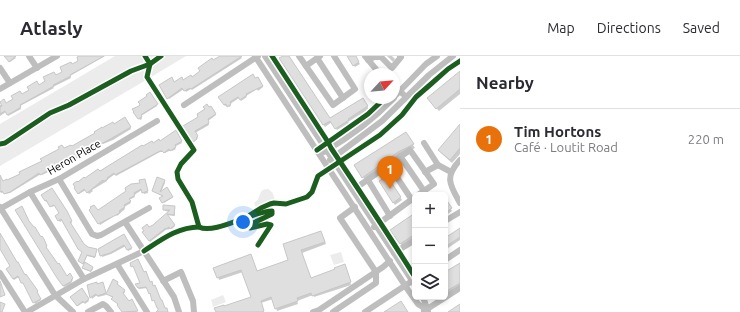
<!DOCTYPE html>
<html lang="en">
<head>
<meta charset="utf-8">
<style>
	body { margin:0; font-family:Ubuntu,sans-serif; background:#f2f2f3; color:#2b2b33 }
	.controls { position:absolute; right:12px; bottom:12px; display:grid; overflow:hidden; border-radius:6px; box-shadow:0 2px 6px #0003 }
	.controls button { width:36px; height:36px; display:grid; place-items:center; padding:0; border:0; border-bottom:1px solid #e1e1e2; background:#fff; color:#2b2b33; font:20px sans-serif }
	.compass { position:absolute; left:364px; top:12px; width:36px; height:36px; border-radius:50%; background:#fff; box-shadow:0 2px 6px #0003; rotate:64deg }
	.you { position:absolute; left:243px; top:166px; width:14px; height:14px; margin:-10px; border:3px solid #fff; border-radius:50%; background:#1a73e8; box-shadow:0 0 0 6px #1a73e833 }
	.badge { display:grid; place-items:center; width:26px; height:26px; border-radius:50%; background:#b45309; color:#fff; font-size:13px; font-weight:700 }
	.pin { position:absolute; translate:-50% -33px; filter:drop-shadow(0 1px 2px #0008) }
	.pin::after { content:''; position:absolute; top:21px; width:14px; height:12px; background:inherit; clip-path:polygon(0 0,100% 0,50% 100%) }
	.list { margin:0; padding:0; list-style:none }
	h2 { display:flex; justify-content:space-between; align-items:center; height:52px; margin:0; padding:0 16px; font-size:17px }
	h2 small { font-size:13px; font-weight:400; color:#7c7c81 }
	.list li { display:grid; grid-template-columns:26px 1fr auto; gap:12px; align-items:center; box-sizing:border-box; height:60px; padding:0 16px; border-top:1px solid #e1e1e2 }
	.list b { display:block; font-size:15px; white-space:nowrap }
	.list p { margin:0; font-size:13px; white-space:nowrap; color:#7c7c81 }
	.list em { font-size:13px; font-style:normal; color:#7c7c81 }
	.icon { flex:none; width:22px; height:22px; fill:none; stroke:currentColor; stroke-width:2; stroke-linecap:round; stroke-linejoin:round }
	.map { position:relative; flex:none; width:460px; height:256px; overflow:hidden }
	header { display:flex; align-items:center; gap:24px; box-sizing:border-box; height:56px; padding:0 20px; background:#fff; border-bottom:1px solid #e1e1e2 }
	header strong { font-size:19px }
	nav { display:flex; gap:22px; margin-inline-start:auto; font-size:14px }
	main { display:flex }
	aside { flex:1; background:#fff }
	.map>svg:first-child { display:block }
	.green { fill:#ececec }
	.shadow { fill:#0003 }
	.building { fill:#dfdfdf; stroke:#c7c7c7 }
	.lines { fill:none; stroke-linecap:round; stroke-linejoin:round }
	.minor { stroke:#bebebe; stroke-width:6 }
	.cycleway-casing { stroke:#fff; stroke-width:8 }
	.cycleway { stroke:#1b5e20; stroke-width:5 }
	.labels { text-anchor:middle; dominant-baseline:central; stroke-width:3.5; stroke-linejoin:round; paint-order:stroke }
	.street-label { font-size:11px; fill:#000; stroke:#fff }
</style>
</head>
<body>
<header>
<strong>Atlasly</strong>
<nav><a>Map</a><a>Directions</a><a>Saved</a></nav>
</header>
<main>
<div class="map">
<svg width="460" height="256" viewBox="0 0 460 256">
	<rect width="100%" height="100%" fill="#fff"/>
	<g class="green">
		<polygon points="115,0 186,0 151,21 192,88 187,91 146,24 0,110 0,68"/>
		<path d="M268 133C273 136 275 140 274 146L257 153 254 147C255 146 257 145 258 143 261 137 260 133 268 133Z"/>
		<polygon points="341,196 344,206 334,209 330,199"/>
		<polygon points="223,239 226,246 213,251 211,244"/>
	</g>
	<g class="shadow">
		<polygon points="7,0 14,0 16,2 10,6 6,1"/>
		<polygon points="82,0 105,0 70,20 71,22 53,31 54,32 20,50 21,53 8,60 6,56 0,60 0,49 6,48 55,21 80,5"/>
		<polygon points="221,0 240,0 242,2 192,34 191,33 186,36 184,33 169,43 160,30 183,25 191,22"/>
		<polygon points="285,0 288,0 330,63 362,43 369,53 348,66 349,67 337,74 332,66 325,71 281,3"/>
		<polygon points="348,0 354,0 360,8 355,11"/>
		<polygon points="387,0 392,0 395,3 393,6"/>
		<polygon points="460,16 460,38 439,55 431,46"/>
		<polygon points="257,22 263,31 258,35 257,33 246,40 247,41 241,45 239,42 230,48 231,50 229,51 227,49 225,50 219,42"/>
		<polygon points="150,38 157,50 141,60 142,63 140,64 134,56"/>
		<polygon points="211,51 216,59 208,65 209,69 195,77 198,82 194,86 185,70 200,61 206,54"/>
		<polygon points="125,62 131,73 113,84 103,88 102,87 68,108 67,107 42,119 41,118 10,137 5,138 4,136 1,137 0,134 3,126 7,125 64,94 72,91"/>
		<polygon points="460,69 460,98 452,107 441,97 439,94"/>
		<polygon points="175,75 182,87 174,91 176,93 172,95 171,94 165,97 164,96 160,96 116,120 115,118 107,124 107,125 92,134 93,135 89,138 86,134 79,138 75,132 76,131 74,128 84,122 85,123 99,116 143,91 160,86"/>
		<polygon points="405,77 415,92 400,99 365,124 356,110"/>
		<polygon points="387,121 402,144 395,149 380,126"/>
		<polygon points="145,125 148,137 144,138 142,134 134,139 135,141 129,144 131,147 124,151 125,153 117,160 116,159 100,169 90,154 97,156"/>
		<polygon points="164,125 165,127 161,136 167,133 172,142 164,147 161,142 164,141 153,135"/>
		<polygon points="42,139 66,156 72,167 70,168 84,189 88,192 96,194 95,202 87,200 84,207 92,211 93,213 91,216 84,213 85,209 80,206 83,197 80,194 63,164 60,166 56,160 60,157 56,149 52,151 48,145 46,146"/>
		<polygon points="445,144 452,155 445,160"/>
		<polygon points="174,151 175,160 166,159 171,156 165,155 164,154"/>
		<polygon points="16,154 29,166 41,182 45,185 47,192 46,192 66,221 70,219 73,224 71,226 72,227 64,231"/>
		<polygon points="415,159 415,181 402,190 392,175"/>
		<polygon points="174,169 175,170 172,173 170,172 168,174 167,173 150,186 144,176 148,172"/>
		<polygon points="460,173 460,184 445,194 445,182"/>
		<polygon points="321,176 326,188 302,197 311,223 345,211 351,229 314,241 313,239 297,245 298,248 277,255 273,243 261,247 264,256 217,256 224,251 252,242 243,216 219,224 215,212 251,200 257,216 289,205 284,189"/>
		<polygon points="0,179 25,220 35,232 41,244 35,248 29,236 19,221 14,224 11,219 12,211 0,191"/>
		<polygon points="124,180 132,193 128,195 126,190 111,198 102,201 99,194"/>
		<polygon points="131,207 153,231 165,253 168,256 160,256 156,245 153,244 148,232 139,233 136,229 141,227 134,211 133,211"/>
		<polygon points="460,207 460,230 447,238 445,235 445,217"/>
		<polygon points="113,224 118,226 118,229 125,235 125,236 123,239 129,246 132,244 137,256 123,256 119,249 113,242 107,238"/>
		<polygon points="103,229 106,239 98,241 97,239 92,243 88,230"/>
		<polygon points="82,234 89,245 85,248 84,246 78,250 71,241"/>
	</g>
	<g class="building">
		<polygon points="4,0 16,0 9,6"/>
		<polygon points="79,0 104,0 70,19 71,20 53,29 54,30 20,49 21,51 13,56 7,59 5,55 0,58 0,51 2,50 0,46 4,43 6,47 13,43 11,40 20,35 22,38 29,34 27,31 37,25 39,29 45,25 43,21 54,16 56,19 62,16 60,11 71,6 72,8 78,5 77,1"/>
		<polygon points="220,0 242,0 191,33 190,32 184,35 182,32 167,43 159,29 172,21 174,26 182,21 183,24 191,19 192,21 200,15 198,12 212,2 213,4"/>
		<polygon points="283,0 289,0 330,62 363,42 368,50 348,63 349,64 335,73 330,65 323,69 279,2"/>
		<polygon points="347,0 356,0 359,6 353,10"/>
		<polygon points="460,15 460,33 436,53 427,42"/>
		<polygon points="253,18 255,22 258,21 263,30 246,38 247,39 240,44 238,41 230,46 231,48 227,51 226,48 224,49 218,41"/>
		<polygon points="150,36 158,48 141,59 142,61 138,63 133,56 134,56 132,53 139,50 140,48 138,46 147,40 146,39"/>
		<polygon points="207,48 209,51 211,50 216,58 208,63 209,67 195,75 198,80 196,82 197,83 193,86 183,70 198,61 197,58 205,53 203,51"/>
		<polygon points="125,61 131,71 112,82 101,88 101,87 91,92 92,93 66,107 65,106 40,119 39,117 10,136 4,138 2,135 0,136 0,119 3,125 7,123 7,124 20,118 19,116 42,105 40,103 59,93 58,91 62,89 64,92 71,89 72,90 95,77 94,76 102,71 102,72 113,66 114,68"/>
		<polygon points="460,68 460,92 450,104 438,94"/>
		<polygon points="176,74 182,85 175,89 176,91 170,95 169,93 164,97 162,95 160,95 115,119 114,117 107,122 108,123 104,125 103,124 87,137 84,133 78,138 74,132 75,131 73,128 77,125 78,126 84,121 85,122 98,113 100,115 142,89 143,90 152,85 153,87 159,83 160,85"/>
		<polygon points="406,76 414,88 398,96 362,122 354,109"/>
		<polygon points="387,120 401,141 393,147 379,125"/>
		<polygon points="157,121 165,124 160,136 167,131 173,141 162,147 159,142 163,140 152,135"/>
		<polygon points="145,123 148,135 142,137 141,133 134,137 135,139 129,143 131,145 124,149 125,151 119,155 120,157 98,168 89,154 91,152 90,151 94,149 98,154 126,135 125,132 131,128 140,127 139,124"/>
		<polygon points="52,132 67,155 72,165 70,166 84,188 88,191 97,193 95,201 87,199 83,208 78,205 82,196 78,193 61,163 58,165 55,160 59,157 54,149 50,151 46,144 45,145 41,139"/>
		<polygon points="445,142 452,152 445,157"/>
		<polygon points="163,149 175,150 174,159 167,158 175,169 170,173 169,171 166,173 166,172 149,185 142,176 144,175 142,172 147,168 149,171 153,169 170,154 163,154"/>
		<polygon points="22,150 29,165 34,171 35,171 41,181 42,180 44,183 47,190 46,191 58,208 59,207 67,220 70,217 73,222 71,224 72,225 63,230 57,222 15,154"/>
		<polygon points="415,157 415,178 400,188 390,174"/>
		<polygon points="460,172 460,181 445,191 445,182"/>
		<polygon points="321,175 325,186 301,194 311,222 335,213 334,212 345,208 351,226 312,240 311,237 297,242 298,245 275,253 271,241 261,245 264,255 262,256 216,256 214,252 224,249 224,250 251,241 241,214 217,222 213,212 251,198 257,215 288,204 283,188"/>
		<polygon points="0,177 17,206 18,206 25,219 26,218 38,235 37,236 41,243 33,247 23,227 21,227 18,220 13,223 6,213 10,210 0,193"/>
		<polygon points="124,178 132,192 127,194 124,189 110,197 100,200 98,193"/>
		<polygon points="138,203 144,216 146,215 150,226 152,225 153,230 155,229 161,244 162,244 165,252 167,252 168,256 156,256 158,254 158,252 157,252 154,244 152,245 150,237 149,238 146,231 138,232 135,228 140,227 133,210 131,211 130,207"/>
		<polygon points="85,206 93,211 91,215 90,215 82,212"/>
		<polygon points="460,207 460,227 445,236 445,216"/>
		<polygon points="113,223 118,226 117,228 125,234 123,237 129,245 132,243 138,255 122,256 117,249 118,248 111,243 113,241 106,238"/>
		<polygon points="0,225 5,239 0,241"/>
		<polygon points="97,226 97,228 103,226 106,237 97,240 96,238 90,242 87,229"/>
		<polygon points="82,232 89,243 84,247 83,245 77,250 70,241"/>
		<polygon points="401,245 408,256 384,256"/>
		<polygon points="0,246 5,248 2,256 0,256"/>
		<polygon points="460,248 460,256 448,256"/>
	</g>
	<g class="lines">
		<g class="minor">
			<polyline points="29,0 37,12"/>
			<polyline points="255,0 408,234 418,248 427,254"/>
			<polyline points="265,0 415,229"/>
			<polyline points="299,0 333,49 355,33 334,0"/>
			<polyline points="365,0 380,18"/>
			<polyline points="317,2 343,42"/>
			<polyline points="368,4 374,1 381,1 392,12 401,1 400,0"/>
			<polyline points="306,10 320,0"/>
			<polyline points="0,12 10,27"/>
			<polyline points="394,30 403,38"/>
			<polyline points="0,33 57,0"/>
			<polyline points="394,41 426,8 437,0"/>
			<polyline points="184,49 258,0"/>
			<polyline points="424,87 438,109"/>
			<path d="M324 96C350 81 373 64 394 42"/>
			<polyline points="400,100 424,135"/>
			<polyline points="330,104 382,65 429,19 453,0"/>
			<path d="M460 104C444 121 450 129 460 147"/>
			<polyline points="388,108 412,144"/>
			<polyline points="425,116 438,109 451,116"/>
			<polyline points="59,123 92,178 97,180 101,179 149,152"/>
			<polyline points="368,124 390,160"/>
			<polyline points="353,134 410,94 434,128 418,139"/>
			<polyline points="30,136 84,223"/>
			<polyline points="0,151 55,239 73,256"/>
			<polyline points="0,153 30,136 59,123 157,65"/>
			<polyline points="445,165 460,156"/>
			<polyline points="125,166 174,241 179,256"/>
			<polyline points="374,171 415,141"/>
			<polyline points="394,197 415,184"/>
			<polyline points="445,204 460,194"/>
			<polyline points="117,208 147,256"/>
			<polyline points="0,217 25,256"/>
			<polyline points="163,225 181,216 193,245 194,256"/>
			<polyline points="423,241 428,255"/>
			<polyline points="424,255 460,232"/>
			<polyline points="27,256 84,223 144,195"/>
			<polyline points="88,256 103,248 106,250 111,256"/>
			<polyline points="313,256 319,254 383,211 390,205"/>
			<polyline points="333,256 376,227 376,216 340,162 355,151"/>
			<polyline points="365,256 409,227"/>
		</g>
		<g class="cycleway-casing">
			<g id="cycleway">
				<path d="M272 0 328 86 331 92C359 134 388 178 415 221"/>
				<polyline points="0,88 5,87 50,57 69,49 131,15 150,8 145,0"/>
				<polyline points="317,94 368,58 385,42"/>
				<polyline points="245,162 261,152 270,148 274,147 286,148 307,141 312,136 318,120 380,79 402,59 416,41 431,28 448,13 460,5"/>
				<path d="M199 171C215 179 252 155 272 155V158L249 169 250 172 267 168 271 169 258 189"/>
				<path d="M144 195C161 184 178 171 199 171L192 146 178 123 177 116 181 108 194 94 147 21 150 8 161 0"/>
			</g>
		</g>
		<use href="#cycleway" class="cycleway"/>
	</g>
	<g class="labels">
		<g class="street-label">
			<text transform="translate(74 101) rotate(-30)">Heron Place</text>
		</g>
	</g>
</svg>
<div class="controls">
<button>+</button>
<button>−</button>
<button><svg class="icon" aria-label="layers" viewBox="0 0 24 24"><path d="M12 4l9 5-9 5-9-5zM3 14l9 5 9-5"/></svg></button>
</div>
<svg class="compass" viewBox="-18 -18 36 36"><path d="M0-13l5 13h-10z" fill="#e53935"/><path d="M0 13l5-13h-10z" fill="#7c7c81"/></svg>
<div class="you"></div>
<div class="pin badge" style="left:390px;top:133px;background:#e8710a">1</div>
</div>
<aside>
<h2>Nearby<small></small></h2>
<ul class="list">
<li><span class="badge" style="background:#e8710a">1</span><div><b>Tim Hortons</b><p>Café · Loutit Road</p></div><em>220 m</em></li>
</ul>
</aside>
</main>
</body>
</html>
